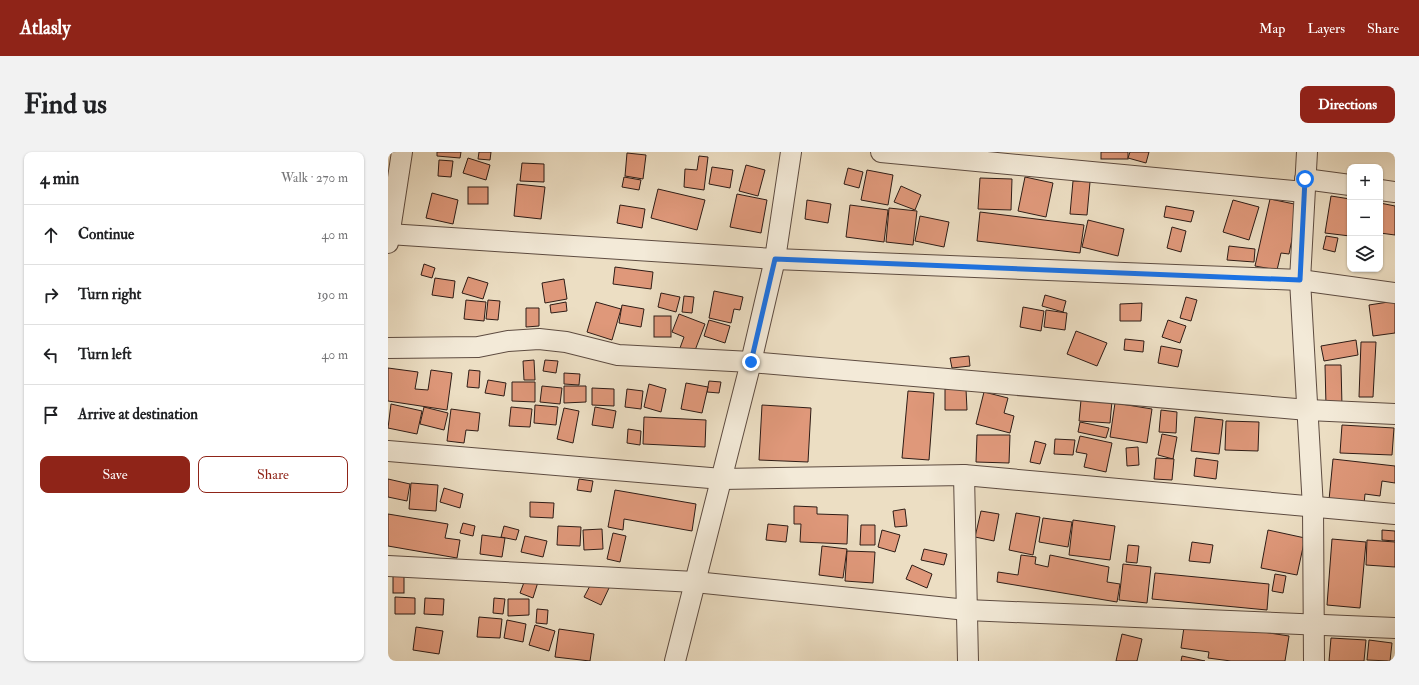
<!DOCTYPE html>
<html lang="en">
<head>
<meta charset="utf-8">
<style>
	body { margin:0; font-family:"IM FELL Double Pica",serif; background:#f2f2f2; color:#202124 }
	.controls { position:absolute; right:12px; top:12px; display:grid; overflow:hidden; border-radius:8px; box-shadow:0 1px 3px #0004 }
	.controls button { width:36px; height:36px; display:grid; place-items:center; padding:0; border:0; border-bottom:1px solid #e0e0e0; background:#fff; color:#202124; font:20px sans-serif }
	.stop { position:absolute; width:12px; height:12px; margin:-9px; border:3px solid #1a73e8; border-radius:50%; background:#fff }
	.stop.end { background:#1a73e8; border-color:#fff; box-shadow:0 1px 4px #0008 }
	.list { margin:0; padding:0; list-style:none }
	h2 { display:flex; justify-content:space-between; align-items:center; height:52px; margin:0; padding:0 16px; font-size:17px }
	h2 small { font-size:13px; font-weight:400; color:#757577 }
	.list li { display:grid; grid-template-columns:26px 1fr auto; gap:12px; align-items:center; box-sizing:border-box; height:60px; padding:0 16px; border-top:1px solid #e0e0e0 }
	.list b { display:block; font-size:15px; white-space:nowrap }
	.list em { font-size:13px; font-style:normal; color:#757577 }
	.actions { display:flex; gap:8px; padding:12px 16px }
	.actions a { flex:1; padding:9px 0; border:1px solid #8f2418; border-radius:8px; text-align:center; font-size:14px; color:#8f2418 }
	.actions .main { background:#8f2418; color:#fff }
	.icon { flex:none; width:22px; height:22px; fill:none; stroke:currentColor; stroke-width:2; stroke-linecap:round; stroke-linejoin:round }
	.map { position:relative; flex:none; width:1007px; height:509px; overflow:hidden; border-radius:8px }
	header { display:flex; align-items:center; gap:24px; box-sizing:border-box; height:56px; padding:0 20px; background:#8f2418; color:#fff }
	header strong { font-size:19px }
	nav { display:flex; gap:22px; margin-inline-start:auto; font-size:14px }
	.intro { display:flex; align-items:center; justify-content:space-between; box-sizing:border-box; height:96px; padding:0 24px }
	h1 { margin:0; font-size:28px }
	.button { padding:10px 18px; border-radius:8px; background:#8f2418; color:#fff; font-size:14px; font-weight:700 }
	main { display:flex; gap:24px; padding:0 24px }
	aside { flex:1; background:#fff; border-radius:8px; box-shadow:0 1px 3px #0004 }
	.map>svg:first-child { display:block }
	.building { fill:#df987a; stroke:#2e1c16 }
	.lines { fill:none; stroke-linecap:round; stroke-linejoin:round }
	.street-casing { stroke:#5e4c41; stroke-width:22 }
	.street { stroke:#f3ead8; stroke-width:20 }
	.route { stroke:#1a73e8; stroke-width:5 }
</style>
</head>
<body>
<header>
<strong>Atlasly</strong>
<nav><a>Map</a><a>Layers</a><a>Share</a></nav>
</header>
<div class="intro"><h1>Find us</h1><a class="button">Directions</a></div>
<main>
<aside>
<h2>4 min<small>Walk · 270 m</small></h2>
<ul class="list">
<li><svg class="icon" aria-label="ahead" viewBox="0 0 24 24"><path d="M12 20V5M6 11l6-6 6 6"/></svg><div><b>Continue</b></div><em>40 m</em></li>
<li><svg class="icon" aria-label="right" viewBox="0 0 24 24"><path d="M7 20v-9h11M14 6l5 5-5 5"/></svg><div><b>Turn right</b></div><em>190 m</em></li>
<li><svg class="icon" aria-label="left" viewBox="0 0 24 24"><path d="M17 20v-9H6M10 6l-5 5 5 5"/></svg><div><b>Turn left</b></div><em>40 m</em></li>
<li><svg class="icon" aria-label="arrive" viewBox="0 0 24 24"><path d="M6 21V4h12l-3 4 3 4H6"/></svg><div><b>Arrive at destination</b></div></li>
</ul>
<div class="actions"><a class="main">Save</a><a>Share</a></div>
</aside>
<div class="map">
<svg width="1007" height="509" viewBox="0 0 1007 509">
	<rect width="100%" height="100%" fill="#ecdec3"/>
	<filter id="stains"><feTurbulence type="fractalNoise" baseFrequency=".005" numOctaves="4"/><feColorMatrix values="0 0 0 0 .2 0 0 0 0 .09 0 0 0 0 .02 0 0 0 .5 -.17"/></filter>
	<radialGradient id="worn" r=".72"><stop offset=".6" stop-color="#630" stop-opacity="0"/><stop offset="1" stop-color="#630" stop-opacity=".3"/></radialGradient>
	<g class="building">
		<polygon points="49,0 73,0 72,6 49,4"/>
		<polygon points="91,0 103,0 102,8 90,7"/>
		<rect x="713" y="0" width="27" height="7"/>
		<polygon points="742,0 761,0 758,11 740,6"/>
		<polygon points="239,1 258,3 255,27 237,24"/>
		<polygon points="311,4 320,5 316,38 296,35 297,17 309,18"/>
		<polygon points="80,6 102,13 98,28 75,21"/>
		<polygon points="51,8 65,9 63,25 50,24"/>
		<polygon points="134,11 156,12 156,30 132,29"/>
		<polygon points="358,13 377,18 370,44 351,39"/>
		<polygon points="324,15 345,18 342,36 321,32"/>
		<polygon points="460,16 475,20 471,36 456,32"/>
		<polygon points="479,18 505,23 500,53 473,48"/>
		<polygon points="236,25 253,28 251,38 234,35"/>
		<polygon points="637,25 665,31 658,65 630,59"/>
		<polygon points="592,26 624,27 623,58 590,57"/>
		<polygon points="685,29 702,30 699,63 682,62"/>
		<polygon points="129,32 157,35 153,67 126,64"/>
		<polygon points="513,34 533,43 527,58 506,50"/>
		<rect x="80" y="35" width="20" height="17"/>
		<polygon points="270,37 317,48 309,78 263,66"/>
		<polygon points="44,41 70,48 65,72 38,66"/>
		<polygon points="349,42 379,48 373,81 342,75"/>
		<polygon points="943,44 962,47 962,84 937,81"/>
		<polygon points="882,47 911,53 901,102 893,101 889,118 867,114"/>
		<polygon points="419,48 443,52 440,71 417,67"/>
		<polygon points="845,48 871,55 861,88 835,80"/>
		<polygon points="992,51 1007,54 1007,83 992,81"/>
		<polygon points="232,53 257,57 254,76 229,71"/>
		<polygon points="462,53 500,58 496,90 458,85"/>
		<polygon points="778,54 806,59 803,70 776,65"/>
		<polygon points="501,56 529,59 525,93 498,90"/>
		<polygon points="592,60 696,73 692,101 589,89"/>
		<polygon points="532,64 561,70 556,95 527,89"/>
		<polygon points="700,68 736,77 730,104 694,95"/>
		<polygon points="784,75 798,79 793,100 779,96"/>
		<polygon points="938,84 950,86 947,100 935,97"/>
		<polygon points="841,94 867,97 866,110 839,108"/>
		<polygon points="36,112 47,116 44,126 33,123"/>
		<polygon points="227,115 265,120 263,137 225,132"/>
		<polygon points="80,125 100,131 95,147 74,141"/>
		<polygon points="47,126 67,129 65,146 44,143"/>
		<polygon points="176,127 179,147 157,151 154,131"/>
		<polygon points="326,139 355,145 352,158 346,157 343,171 321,166"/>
		<polygon points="273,141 292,145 288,160 270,155"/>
		<polygon points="657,143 678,149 675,160 654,154"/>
		<polygon points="296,144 306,145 304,161 294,160"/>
		<polygon points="798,145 809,148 803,169 792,166"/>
		<polygon points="78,148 98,150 96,169 76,167"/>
		<polygon points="100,148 112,149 110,168 98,167"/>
		<polygon points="1007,149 1007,181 985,184 981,153"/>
		<polygon points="178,150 179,159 163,161 162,153"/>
		<polygon points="208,150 233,157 224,188 199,180"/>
		<polygon points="754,151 753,169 732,169 732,152"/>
		<polygon points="234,153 256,157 253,175 231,171"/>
		<polygon points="635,155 656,159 653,179 632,175"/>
		<polygon points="138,156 151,156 151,174 138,175"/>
		<polygon points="658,158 679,161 677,178 656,175"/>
		<polygon points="291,162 317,172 306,201 292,196 296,185 284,180"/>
		<rect x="266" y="164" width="17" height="21"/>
		<polygon points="321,168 342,174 337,191 316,184"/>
		<polygon points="780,168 798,174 792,191 774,185"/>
		<polygon points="688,179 719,191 709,214 679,202"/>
		<polygon points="737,187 756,189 755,200 736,198"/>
		<polygon points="968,188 970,203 936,209 933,194"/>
		<polygon points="973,190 988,190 985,245 971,245"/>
		<polygon points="773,194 794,198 790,215 770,211"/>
		<polygon points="581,204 582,214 564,216 562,206"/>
		<polygon points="146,208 147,228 136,228 135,209"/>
		<polygon points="157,208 170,209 168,221 155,219"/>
		<polygon points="937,213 953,213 954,254 938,254"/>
		<polygon points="0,216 30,220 27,237 40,238 43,218 64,221 59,258 0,249"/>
		<polygon points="81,218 92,219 91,236 79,235"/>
		<polygon points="176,221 192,222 191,233 176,232"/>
		<polygon points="100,228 118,231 116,244 97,241"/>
		<polygon points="321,229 333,230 331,241 319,240"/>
		<polygon points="124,230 147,230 147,250 124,249"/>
		<polygon points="298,231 320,235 314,261 293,257"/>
		<polygon points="261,232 278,237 273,260 256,255"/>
		<polygon points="154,234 174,236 172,252 152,250"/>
		<polygon points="176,234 198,234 198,250 176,251"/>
		<polygon points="204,236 226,237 226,254 204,253"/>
		<polygon points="239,237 255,239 253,257 237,255"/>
		<polygon points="557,237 578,237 579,258 557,258"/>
		<polygon points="520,239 546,241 541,308 514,306"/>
		<polygon points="596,240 620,246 616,261 626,264 622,281 588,272"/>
		<polygon points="693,248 724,249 722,271 691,269"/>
		<polygon points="727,251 764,257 759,291 722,285"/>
		<polygon points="3,252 34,259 29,282 0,276"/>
		<polygon points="147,253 170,255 168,273 146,271"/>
		<polygon points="374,253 423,256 420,310 371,308"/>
		<polygon points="36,255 60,261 56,278 32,272"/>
		<polygon points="123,255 144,257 142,275 121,274"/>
		<polygon points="207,255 228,259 225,276 204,273"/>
		<polygon points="176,256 191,259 185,291 169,287"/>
		<polygon points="63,257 92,261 90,279 78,278 76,291 59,289"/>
		<polygon points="773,258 789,260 788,281 771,280"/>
		<polygon points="256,265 318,268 317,295 255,292"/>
		<polygon points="807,265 835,268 831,302 803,299"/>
		<polygon points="838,269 871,270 870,299 837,298"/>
		<polygon points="692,270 721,276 718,286 690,280"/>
		<polygon points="954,273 1006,276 1004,303 952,301"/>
		<polygon points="240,277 253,279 252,293 239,291"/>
		<polygon points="774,282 789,285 785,307 770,303"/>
		<polygon points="589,283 622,283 621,311 588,310"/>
		<polygon points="692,284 724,291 718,320 696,315 699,302 688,300"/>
		<polygon points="667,287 687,288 685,303 666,302"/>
		<polygon points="647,289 658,292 652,312 642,310"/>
		<polygon points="750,295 751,313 739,314 738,296"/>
		<polygon points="768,306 786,307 784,328 766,327"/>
		<polygon points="808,306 830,309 828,327 806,324"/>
		<polygon points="945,307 1007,314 1007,331 994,329 992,344 977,342 976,352 941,348"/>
		<polygon points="0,327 22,332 19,349 0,345"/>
		<polygon points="191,327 205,329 203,340 189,338"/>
		<polygon points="23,331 50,333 48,359 21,357"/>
		<polygon points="56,336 75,342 72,356 52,350"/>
		<polygon points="227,338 308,352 304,379 236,367 235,378 220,375"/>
		<polygon points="142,350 166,351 165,366 142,365"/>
		<polygon points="406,354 429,355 429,362 460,363 459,392 412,390 413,372 406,372"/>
		<polygon points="517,357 519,374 507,375 505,359"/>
		<polygon points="593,359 611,362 606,389 587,385"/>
		<polygon points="628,361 652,365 645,403 621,398"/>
		<polygon points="0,362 60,372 57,386 72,388 69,406 0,394"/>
		<polygon points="655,366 684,370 680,395 651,390"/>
		<polygon points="685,368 727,374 722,408 681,403"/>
		<polygon points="75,371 87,374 85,384 72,381"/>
		<polygon points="380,372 400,374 398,390 378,388"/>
		<polygon points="473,373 487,373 487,393 472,393"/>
		<polygon points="116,374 131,378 128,388 113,385"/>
		<polygon points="170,374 193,375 192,394 169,393"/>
		<polygon points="214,377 215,397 196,398 195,378"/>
		<polygon points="494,378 512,383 507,400 490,395"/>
		<polygon points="880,378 917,386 909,423 873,416"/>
		<polygon points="994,378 1007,379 1007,389 994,388"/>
		<polygon points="225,381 238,384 232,410 219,407"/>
		<polygon points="94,383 117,386 114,405 92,402"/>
		<polygon points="137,384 159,389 155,405 133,400"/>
		<polygon points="944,387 978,390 972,456 939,453"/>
		<polygon points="979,388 1007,390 1007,415 978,413"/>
		<polygon points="804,390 825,393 822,411 801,409"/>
		<polygon points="740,393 751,394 749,411 738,410"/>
		<polygon points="434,394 459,397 455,426 431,423"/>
		<polygon points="536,397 559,402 556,413 533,408"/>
		<polygon points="459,399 487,400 485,431 457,429"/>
		<polygon points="633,403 648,405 647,412 660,415 662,403 721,415 719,430 732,432 729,450 609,430 610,420 630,423"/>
		<polygon points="735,412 763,415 759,451 731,448"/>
		<polygon points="524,413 544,422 539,436 518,427"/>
		<polygon points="767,421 881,432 879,458 764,447"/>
		<polygon points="887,422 898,424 895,441 884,439"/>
		<rect x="5" y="424" width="11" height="17"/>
		<polygon points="138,425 150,430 145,446 132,441"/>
		<polygon points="205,428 221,436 213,453 196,445"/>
		<polygon points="7,445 27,446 27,462 7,462"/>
		<polygon points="37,446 56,447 55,463 36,462"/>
		<polygon points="106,446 117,447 115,462 105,461"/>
		<polygon points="120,447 141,447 141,463 120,464"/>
		<polygon points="149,457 160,458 159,472 148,471"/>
		<polygon points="91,465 114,467 112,486 89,485"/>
		<polygon points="119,468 138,472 135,490 116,486"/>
		<polygon points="797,468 901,484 897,509 843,509 820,506 821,500 793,496"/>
		<polygon points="147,473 167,479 161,499 141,493"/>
		<polygon points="28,475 55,479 51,502 25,498"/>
		<polygon points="171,477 206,482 202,509 167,505"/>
		<polygon points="734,482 754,487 749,509 728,509"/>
		<polygon points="943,486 978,488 976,509 941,509"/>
		<polygon points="981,488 1004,491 1002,509 979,508"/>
		<polygon points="794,504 817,509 793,509"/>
	</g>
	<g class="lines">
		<g class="street-casing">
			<g id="street">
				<polyline points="493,0 916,40"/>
				<polyline points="919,0 912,128 925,356 926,509"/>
				<polyline points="917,27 962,33"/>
				<polyline points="992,38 1007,40"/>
				<polyline points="0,82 387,107 912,128 1007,141"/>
				<polyline points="0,91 14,0"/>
				<polyline points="0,196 90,195 120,189 151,187 178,190 230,203 363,210 920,258 1007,262"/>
				<polyline points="0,299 334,327 576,323 1007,362"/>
				<polyline points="576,323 580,509"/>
				<polyline points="0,414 307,430 579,458 1007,476"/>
				<polyline points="287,509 363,210 387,107 403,0"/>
			</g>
		</g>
		<use href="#street" class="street"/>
	</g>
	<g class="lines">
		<polyline class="route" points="363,210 387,107 912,128 917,27"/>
	</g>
	<rect width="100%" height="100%" filter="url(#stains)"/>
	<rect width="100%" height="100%" fill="url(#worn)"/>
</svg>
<div class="controls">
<button>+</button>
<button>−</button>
<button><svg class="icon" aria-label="layers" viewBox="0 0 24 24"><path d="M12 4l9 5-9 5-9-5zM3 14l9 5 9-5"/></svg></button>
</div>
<div class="stop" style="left:917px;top:27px"></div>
<div class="stop end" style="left:363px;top:210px"></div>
</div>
</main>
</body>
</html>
